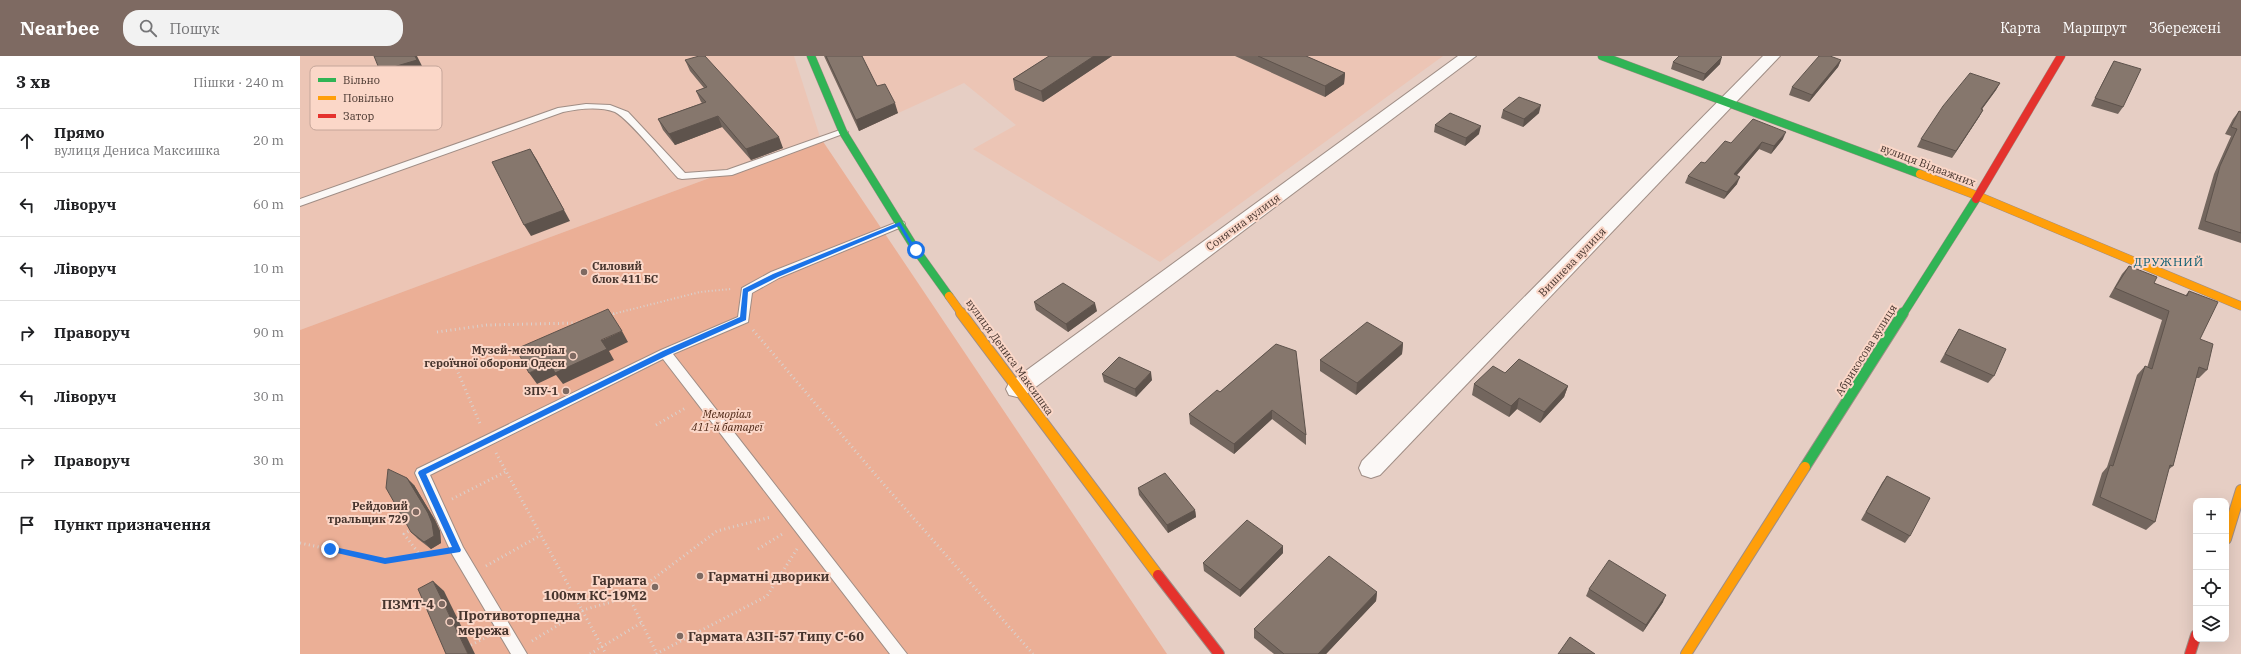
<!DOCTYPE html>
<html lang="uk">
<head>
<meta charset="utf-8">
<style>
	body { margin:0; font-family:"IBM Plex Serif",serif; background:#f2f2f2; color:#202124 }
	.controls { position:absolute; right:12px; bottom:12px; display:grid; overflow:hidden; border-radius:8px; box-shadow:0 4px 16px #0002 }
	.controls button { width:36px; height:36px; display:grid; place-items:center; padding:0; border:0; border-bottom:1px solid #e0e0e0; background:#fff; color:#202124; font:20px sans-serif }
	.stop { position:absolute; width:12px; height:12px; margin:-9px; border:3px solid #1a73e8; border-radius:50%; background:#fff }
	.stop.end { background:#1a73e8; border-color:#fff; box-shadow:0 1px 4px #0008 }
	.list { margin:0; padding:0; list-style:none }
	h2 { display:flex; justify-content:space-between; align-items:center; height:52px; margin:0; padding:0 16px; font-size:17px }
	h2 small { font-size:13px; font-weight:400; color:#757577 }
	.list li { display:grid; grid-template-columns:26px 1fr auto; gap:12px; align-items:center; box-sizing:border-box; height:64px; padding:0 16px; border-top:1px solid #e0e0e0 }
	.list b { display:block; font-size:15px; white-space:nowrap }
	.list p { margin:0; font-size:13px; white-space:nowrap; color:#757577 }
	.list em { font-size:13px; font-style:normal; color:#757577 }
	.icon { flex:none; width:22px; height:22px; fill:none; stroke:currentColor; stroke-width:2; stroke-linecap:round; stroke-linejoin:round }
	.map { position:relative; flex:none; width:1941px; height:598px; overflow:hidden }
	header { display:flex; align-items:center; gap:24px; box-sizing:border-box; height:56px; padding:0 20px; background:#7e6a62; color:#fff }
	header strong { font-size:19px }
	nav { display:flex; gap:22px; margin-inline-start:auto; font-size:14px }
	.search { width:280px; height:36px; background:#f2f2f2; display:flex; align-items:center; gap:10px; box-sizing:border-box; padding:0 14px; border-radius:16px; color:#757577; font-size:15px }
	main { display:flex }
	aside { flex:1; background:#fff }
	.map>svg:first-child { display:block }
	.built { fill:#ecc5b5 }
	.green { fill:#ebaf96 }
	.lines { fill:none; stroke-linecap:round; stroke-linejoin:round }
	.lane-casing { stroke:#9f8d85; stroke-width:2 }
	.street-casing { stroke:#9f8d85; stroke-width:2 }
	.fast-far1-casing { stroke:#9f8d85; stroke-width:9 }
	.fast-casing { stroke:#9f8d85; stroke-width:12 }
	.slow-far1-casing { stroke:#9f8d85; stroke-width:9 }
	.slow-casing { stroke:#9f8d85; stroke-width:12 }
	.jam-far1-casing { stroke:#9f8d85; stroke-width:9 }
	.jam-casing { stroke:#9f8d85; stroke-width:12 }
	.path-far1 { stroke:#d9d2cf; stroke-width:2; stroke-dasharray:1 2.5; stroke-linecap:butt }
	.path { stroke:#d9d2cf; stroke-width:3; stroke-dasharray:1 3.5; stroke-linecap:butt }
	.lane { fill:#fbf8f6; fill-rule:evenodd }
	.street { fill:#fbf8f6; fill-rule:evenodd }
	.fast-far1 { stroke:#30b455; stroke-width:8 }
	.fast { stroke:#30b455; stroke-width:10 }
	.slow-far1 { stroke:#ff9f0a; stroke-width:8 }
	.slow { stroke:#ff9f0a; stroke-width:10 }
	.jam-far1 { stroke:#e5322d; stroke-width:8 }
	.jam { stroke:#e5322d; stroke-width:10 }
	.wall { fill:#73665e }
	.shaded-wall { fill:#5e534c }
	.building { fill:#86776d; stroke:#5e534c }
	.route { fill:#1a73e8 }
	.poi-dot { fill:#7e6a62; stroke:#fbd7c8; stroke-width:1.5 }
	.labels { text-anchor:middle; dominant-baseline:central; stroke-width:4; stroke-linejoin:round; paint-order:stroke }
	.street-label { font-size:11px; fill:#46342d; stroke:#fbd7c8 }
	.poi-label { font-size:11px; font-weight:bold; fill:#46342d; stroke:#fbd7c8; text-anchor:end }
	.park-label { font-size:11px; font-style:italic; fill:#4c2513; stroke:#fbd7c8 }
	.neighbourhood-label { font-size:12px; letter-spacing:1px; fill:#055a71; stroke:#fbd7c8 }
	.near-poi-label { font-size:13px; font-weight:bold; fill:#46342d; stroke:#fbd7c8; text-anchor:start }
	.key { fill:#fbd7c8; stroke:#c5a69a; stroke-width:1 }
	.key-label { font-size:11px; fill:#46342d }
</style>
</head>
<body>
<header>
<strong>Nearbee</strong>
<div class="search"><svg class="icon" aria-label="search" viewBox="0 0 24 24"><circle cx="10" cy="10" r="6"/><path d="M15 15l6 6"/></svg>Пошук</div>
<nav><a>Карта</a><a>Маршрут</a><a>Збережені</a></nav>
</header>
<main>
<aside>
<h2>3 хв<small>Пішки · 240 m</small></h2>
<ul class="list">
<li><svg class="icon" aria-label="ahead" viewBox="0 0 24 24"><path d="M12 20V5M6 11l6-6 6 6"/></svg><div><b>Прямо</b><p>вулиця Дениса Максишка</p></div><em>20 m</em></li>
<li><svg class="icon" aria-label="left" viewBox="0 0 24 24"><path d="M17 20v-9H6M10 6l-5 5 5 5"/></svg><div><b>Ліворуч</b></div><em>60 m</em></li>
<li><svg class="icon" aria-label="left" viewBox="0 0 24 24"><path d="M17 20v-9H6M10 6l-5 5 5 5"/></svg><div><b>Ліворуч</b></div><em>10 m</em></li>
<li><svg class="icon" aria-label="right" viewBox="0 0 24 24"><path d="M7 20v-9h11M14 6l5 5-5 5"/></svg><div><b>Праворуч</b></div><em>90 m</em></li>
<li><svg class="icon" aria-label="left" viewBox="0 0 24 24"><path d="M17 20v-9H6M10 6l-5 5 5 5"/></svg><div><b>Ліворуч</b></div><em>30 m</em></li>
<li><svg class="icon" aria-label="right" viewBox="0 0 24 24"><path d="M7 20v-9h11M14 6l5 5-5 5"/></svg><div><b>Праворуч</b></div><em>30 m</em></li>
<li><svg class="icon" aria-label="arrive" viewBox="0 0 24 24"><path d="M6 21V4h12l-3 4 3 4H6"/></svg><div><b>Пункт призначення</b></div></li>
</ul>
</aside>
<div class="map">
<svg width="1941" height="598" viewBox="0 0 1941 598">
	<rect width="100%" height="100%" fill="#e6cec4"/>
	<g class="built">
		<polygon points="0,0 494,0 520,81 0,274"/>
		<polygon points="524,0 1143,0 860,206 673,93 716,69 664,27 559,75"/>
	</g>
	<polygon class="green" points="520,81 867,598 0,598 0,274"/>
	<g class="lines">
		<g class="lane-casing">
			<g id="lane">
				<path d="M286 48 310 49 328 56 385 117 427 114 540 74 543 73 548 76 432 119 382 123 378 122C365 108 329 63 315 56 298 50 279 53 263 56L0 150V143L258 52Z"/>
				<polygon points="600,165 604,166 605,168 604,170 479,222 452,237 448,266 373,298 607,598 590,598 363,303 130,419 163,491 227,598 211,598 152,498 115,417 117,413 361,294 438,261 442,232 471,216"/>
			</g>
		</g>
		<g class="street-casing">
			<g id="street">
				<polygon points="1158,0 1176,0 725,339 717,341 709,339 706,333 709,327"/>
				<polygon points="1463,0 1480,0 1080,419 1071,422 1062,419 1059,412 1062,405"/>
			</g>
		</g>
		<g class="fast-far1-casing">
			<g id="fast-far1">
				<polyline points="511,0 543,76 616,194 649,240"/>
				<polyline points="1302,0 1620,118"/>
				<polyline points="1603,258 1676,143"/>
			</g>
		</g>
		<g class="fast-casing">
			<polyline id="fast" points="1505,411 1603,257"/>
		</g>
		<g class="slow-far1-casing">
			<g id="slow-far1">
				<polyline points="1620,118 1678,140 1941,250"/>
				<polyline points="649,240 662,258"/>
			</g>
		</g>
		<g class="slow-casing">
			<g id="slow">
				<polyline points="661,257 858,519"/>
				<polyline points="1926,483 1941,434"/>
				<polyline points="1386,598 1505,411"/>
			</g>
		</g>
		<g class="jam-far1-casing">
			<polyline id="jam-far1" points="1676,143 1761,0"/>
		</g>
		<g class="jam-casing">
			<g id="jam">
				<polyline points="858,519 919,598"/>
				<polyline points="1890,598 1896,579"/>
			</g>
		</g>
		<polyline class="path-far1" points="313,258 400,236 431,233"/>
		<g class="path">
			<polyline points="309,259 317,257"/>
			<polyline points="453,274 580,424 733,598"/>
			<polyline points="137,276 187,269 277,267"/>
			<polyline points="151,300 181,370"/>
			<polyline points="356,369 387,351"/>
			<polyline points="196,397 306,598"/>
			<polyline points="152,443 207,415"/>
			<polyline points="112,473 104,478 120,499"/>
			<polyline points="0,487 85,505 141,496"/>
			<polyline points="458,493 484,477"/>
			<polyline points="186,510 241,479"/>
			<polyline points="329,541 357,598"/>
			<polyline points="232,585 283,554 329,541 417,475 471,461"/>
			<polyline points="171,589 189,580"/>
			<polyline points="290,598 341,567"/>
			<polyline points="356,598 467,540 497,493"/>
		</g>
		<use href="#lane" class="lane"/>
		<use href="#street" class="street"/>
		<use href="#fast-far1" class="fast-far1"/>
		<use href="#fast" class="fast"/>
		<use href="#slow-far1" class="slow-far1"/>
		<use href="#slow" class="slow"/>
		<use href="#jam-far1" class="jam-far1"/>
		<use href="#jam" class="jam"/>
	</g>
	<g class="wall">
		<polygon points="524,0 562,0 577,30 598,57 559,75"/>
		<polygon points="749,0 812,0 743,46 715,34 713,23"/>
		<polygon points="935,0 1006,0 1045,17 1044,28 1025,41"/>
		<polygon points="385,4 483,92 451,104 422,71 375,89 363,74 358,63 402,47 401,46 396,35 404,32 390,15"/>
		<polygon points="1541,4 1538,11 1509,46 1489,39 1492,31"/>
		<polygon points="1814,5 1823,51 1818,58 1791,50 1810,12"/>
		<polygon points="1373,6 1420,8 1403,25 1371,13"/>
		<polygon points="1700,27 1696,34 1682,53 1683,54 1679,61 1652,102 1617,91 1621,83"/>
		<polygon points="1203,54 1239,57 1223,71 1201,62"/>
		<polygon points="1939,55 1941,56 1941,187 1898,173 1914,118 1931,80 1925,78 1933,63"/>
		<polygon points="1135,69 1179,78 1165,90 1134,76"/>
		<polygon points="1483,83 1471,98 1459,93 1436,120 1437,128 1424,143 1385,127 1388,120 1431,87"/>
		<polygon points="1829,210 1854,227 1885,240 1889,235 1907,314 1899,322 1896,322 1873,410 1868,414 1855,466 1846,474 1792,449 1802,417 1807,411 1837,319 1845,310 1847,312 1862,264 1809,241 1822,218"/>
		<polygon points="734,246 797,255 768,276 736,254"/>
		<polygon points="1659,273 1694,320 1688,327 1640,306 1654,281"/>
		<polygon points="1103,287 1102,298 1056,339 1020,315 1020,304"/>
		<polygon points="976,288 1006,379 1006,389 972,363 934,398 890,368 889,358 920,336"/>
		<polygon points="1205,317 1268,330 1264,341 1240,367 1217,353 1209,361 1172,339 1174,328"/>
		<polygon points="802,318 852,324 836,341 804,326"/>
		<polygon points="1587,420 1610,480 1605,487 1561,464 1582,427"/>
		<polygon points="114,429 135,464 140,475 141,487 131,493 118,483 111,476"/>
		<polygon points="838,432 895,454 896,461 868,477 839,439"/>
		<polygon points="983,490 983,497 940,541 904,515 903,507"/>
		<polygon points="1289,533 1363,546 1343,576 1286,540"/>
		<polygon points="1077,536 1076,545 1026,598 974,598 954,582 954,573"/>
	</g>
	<g class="shaded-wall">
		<polygon points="115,0 117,0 124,14 87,25 80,15"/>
		<polygon points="794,0 812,0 743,46 741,35"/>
		<polygon points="1422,1 1420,8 1403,25 1405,18"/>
		<polygon points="1541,4 1538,11 1509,46 1512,39"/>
		<polygon points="1045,17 1044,28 1025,41 1025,30"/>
		<polygon points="1700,27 1696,34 1677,60 1681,53"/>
		<polygon points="595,47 598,57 559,75 556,64"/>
		<polygon points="1241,49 1239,57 1223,71 1224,63"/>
		<polygon points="1683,54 1679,61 1652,102 1656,95"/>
		<polygon points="418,60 422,71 375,89 369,78"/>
		<polygon points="1181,70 1179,78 1165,90 1166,82"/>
		<polygon points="1486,76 1483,83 1471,98 1474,90"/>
		<polygon points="479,81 483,92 451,104 446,93"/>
		<polygon points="1462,86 1459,93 1431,126 1434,118"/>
		<polygon points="230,93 237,104 270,165 231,180 224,169"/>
		<polygon points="1440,121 1437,128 1424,143 1427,136"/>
		<polygon points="795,247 797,255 768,276 766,268"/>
		<polygon points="322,275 328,286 309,295 314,304 263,328 256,319 237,328 229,317"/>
		<polygon points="1103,287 1102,298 1056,339 1057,327"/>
		<polygon points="851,316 852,324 836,341 835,333"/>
		<polygon points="1268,330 1264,341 1240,367 1244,356"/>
		<polygon points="1219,342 1217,353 1209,361 1211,350"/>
		<polygon points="972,354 972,363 934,398 934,388"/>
		<polygon points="107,422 114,429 135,464 140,475 141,487 131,493 124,486"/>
		<polygon points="895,454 896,461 868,477 867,469"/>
		<polygon points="983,490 983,497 940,541 940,534"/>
		<polygon points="133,525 144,535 175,598 168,598"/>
		<polygon points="1077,536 1076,545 1026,598 1018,598"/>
		<polygon points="1366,539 1363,546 1343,576 1346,569"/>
	</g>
	<g class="building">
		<polygon points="74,0 115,0 117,4 80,15"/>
		<polygon points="399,0 405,0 479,81 446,93 418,60 369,78 358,63 406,46 396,35 407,31 385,4"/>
		<polygon points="526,0 562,0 577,30 585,28 595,47 556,64"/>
		<polygon points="749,0 794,0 741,35 713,23"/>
		<polygon points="958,0 1006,0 1045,17 1025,30"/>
		<polygon points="1379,0 1420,0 1422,1 1405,18 1373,6"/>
		<polygon points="1519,0 1530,0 1541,4 1512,39 1492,31"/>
		<polygon points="1814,5 1841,13 1823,51 1795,42"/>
		<polygon points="1670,17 1700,27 1681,53 1683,54 1656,95 1621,83 1643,50"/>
		<polygon points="1219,41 1241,49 1224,63 1203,54"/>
		<polygon points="1939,55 1941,56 1941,177 1905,165 1920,110 1937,73 1931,71"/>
		<polygon points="1150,57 1181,70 1166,82 1135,69"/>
		<polygon points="1453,63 1486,76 1474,90 1462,86 1434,118 1440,121 1427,136 1388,120 1401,106 1405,107 1425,85 1431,87"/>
		<polygon points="230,93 264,154 224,169 192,106"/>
		<polygon points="1829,210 1857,221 1854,227 1887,240 1889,235 1918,246 1900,283 1913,288 1907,314 1899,311 1873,410 1870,409 1855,466 1800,441 1810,409 1813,410 1845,310 1852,313 1869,255 1815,232"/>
		<polygon points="763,227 795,247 766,268 734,246"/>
		<polygon points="308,253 322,275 301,284 307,293 255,317 250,307 229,317 216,293"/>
		<polygon points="1067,266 1103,287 1057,327 1020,304"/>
		<polygon points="1659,273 1706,293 1694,320 1645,298"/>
		<polygon points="976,288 996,295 1006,379 972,354 934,388 889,358 917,334 920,336"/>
		<polygon points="819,301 851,316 835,333 802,318"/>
		<polygon points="1219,303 1268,330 1244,356 1219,342 1211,350 1174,328 1193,310 1205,317"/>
		<polygon points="88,413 107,422 128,457 132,467 134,480 124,486 111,476 86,432"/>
		<polygon points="865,417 895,454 867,469 838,432"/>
		<polygon points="1587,420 1630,442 1610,480 1566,456"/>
		<polygon points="947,464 983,490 940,534 903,507"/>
		<polygon points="1029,500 1077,536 1018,598 984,598 954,573"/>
		<polygon points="1309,504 1366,539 1346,569 1289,533"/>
		<polygon points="133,525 168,598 146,598 118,533"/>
		<polygon points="1270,581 1295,598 1258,598"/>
	</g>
	<polygon class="route" points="600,166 618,196 614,196 599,170 478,221 448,236 446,264 368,299 126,418 161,494 160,496 85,508 28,495 27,493 30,490 85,502 152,491 118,417 119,415 363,295 440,261 443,233 473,218"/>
	<g class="poi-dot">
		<circle cx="284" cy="216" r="4"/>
		<circle cx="273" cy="300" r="4"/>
		<circle cx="266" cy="335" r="4"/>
		<circle cx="116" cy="456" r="4"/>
		<circle cx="400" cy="520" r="4"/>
		<circle cx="355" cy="531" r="4"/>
		<circle cx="142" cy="548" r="4"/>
		<circle cx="150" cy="566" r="4"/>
		<circle cx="380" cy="580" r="4"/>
	</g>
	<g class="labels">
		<g class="street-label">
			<text transform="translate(1628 109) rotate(21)">вулиця Відважних</text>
			<text transform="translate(943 166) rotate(-36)">Сонячна вулиця</text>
			<text transform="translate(1272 206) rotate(-46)">Вишнева вулиця</text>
			<text transform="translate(1566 294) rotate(-58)">Абрикосова вулиця</text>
			<text transform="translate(710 301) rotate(54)">вулиця Дениса Максишка</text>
		</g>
		<g class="poi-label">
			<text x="292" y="210" text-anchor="start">Силовий<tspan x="292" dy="13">блок 411 БС</tspan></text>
			<text x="265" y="294">Музей-меморіал<tspan x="265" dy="13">героїчної оборони Одеси</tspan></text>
			<text x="258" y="335">ЗПУ-1</text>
			<text x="108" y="450">Рейдовий<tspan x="108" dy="13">тральщик 729</tspan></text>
		</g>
		<g class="park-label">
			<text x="427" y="358">Меморіал<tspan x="427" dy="13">411-й батареї</tspan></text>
		</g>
		<g class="neighbourhood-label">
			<text x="1869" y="205">ДРУЖНИЙ</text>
		</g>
		<g class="near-poi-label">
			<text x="408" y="520">Гарматні дворики</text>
			<text x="347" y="524" text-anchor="end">Гармата<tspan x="347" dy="15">100мм КС-19М2</tspan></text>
			<text x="134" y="548" text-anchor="end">ПЗМТ-4</text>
			<text x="158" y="559">Противоторпедна<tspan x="158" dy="15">мережа</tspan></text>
			<text x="388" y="580">Гармата АЗП-57 Типу С-60</text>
		</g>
	</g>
	<rect x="10" y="10" width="132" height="64" rx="6" class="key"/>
	<rect x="18" y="22" width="18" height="4" fill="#30b455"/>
	<rect x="18" y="40" width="18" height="4" fill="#ff9f0a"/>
	<rect x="18" y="58" width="18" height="4" fill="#e5322d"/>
	<g class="key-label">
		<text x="43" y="28">Вільно</text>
		<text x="43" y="46">Повільно</text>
		<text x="43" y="64">Затор</text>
	</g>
</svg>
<div class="controls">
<button>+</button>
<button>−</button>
<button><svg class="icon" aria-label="locate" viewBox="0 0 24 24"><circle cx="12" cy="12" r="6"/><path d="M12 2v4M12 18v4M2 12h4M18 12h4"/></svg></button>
<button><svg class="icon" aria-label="layers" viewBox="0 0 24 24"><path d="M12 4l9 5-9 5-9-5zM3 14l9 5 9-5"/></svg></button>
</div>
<div class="stop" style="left:616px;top:194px"></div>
<div class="stop end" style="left:30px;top:493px"></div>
</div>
</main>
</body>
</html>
